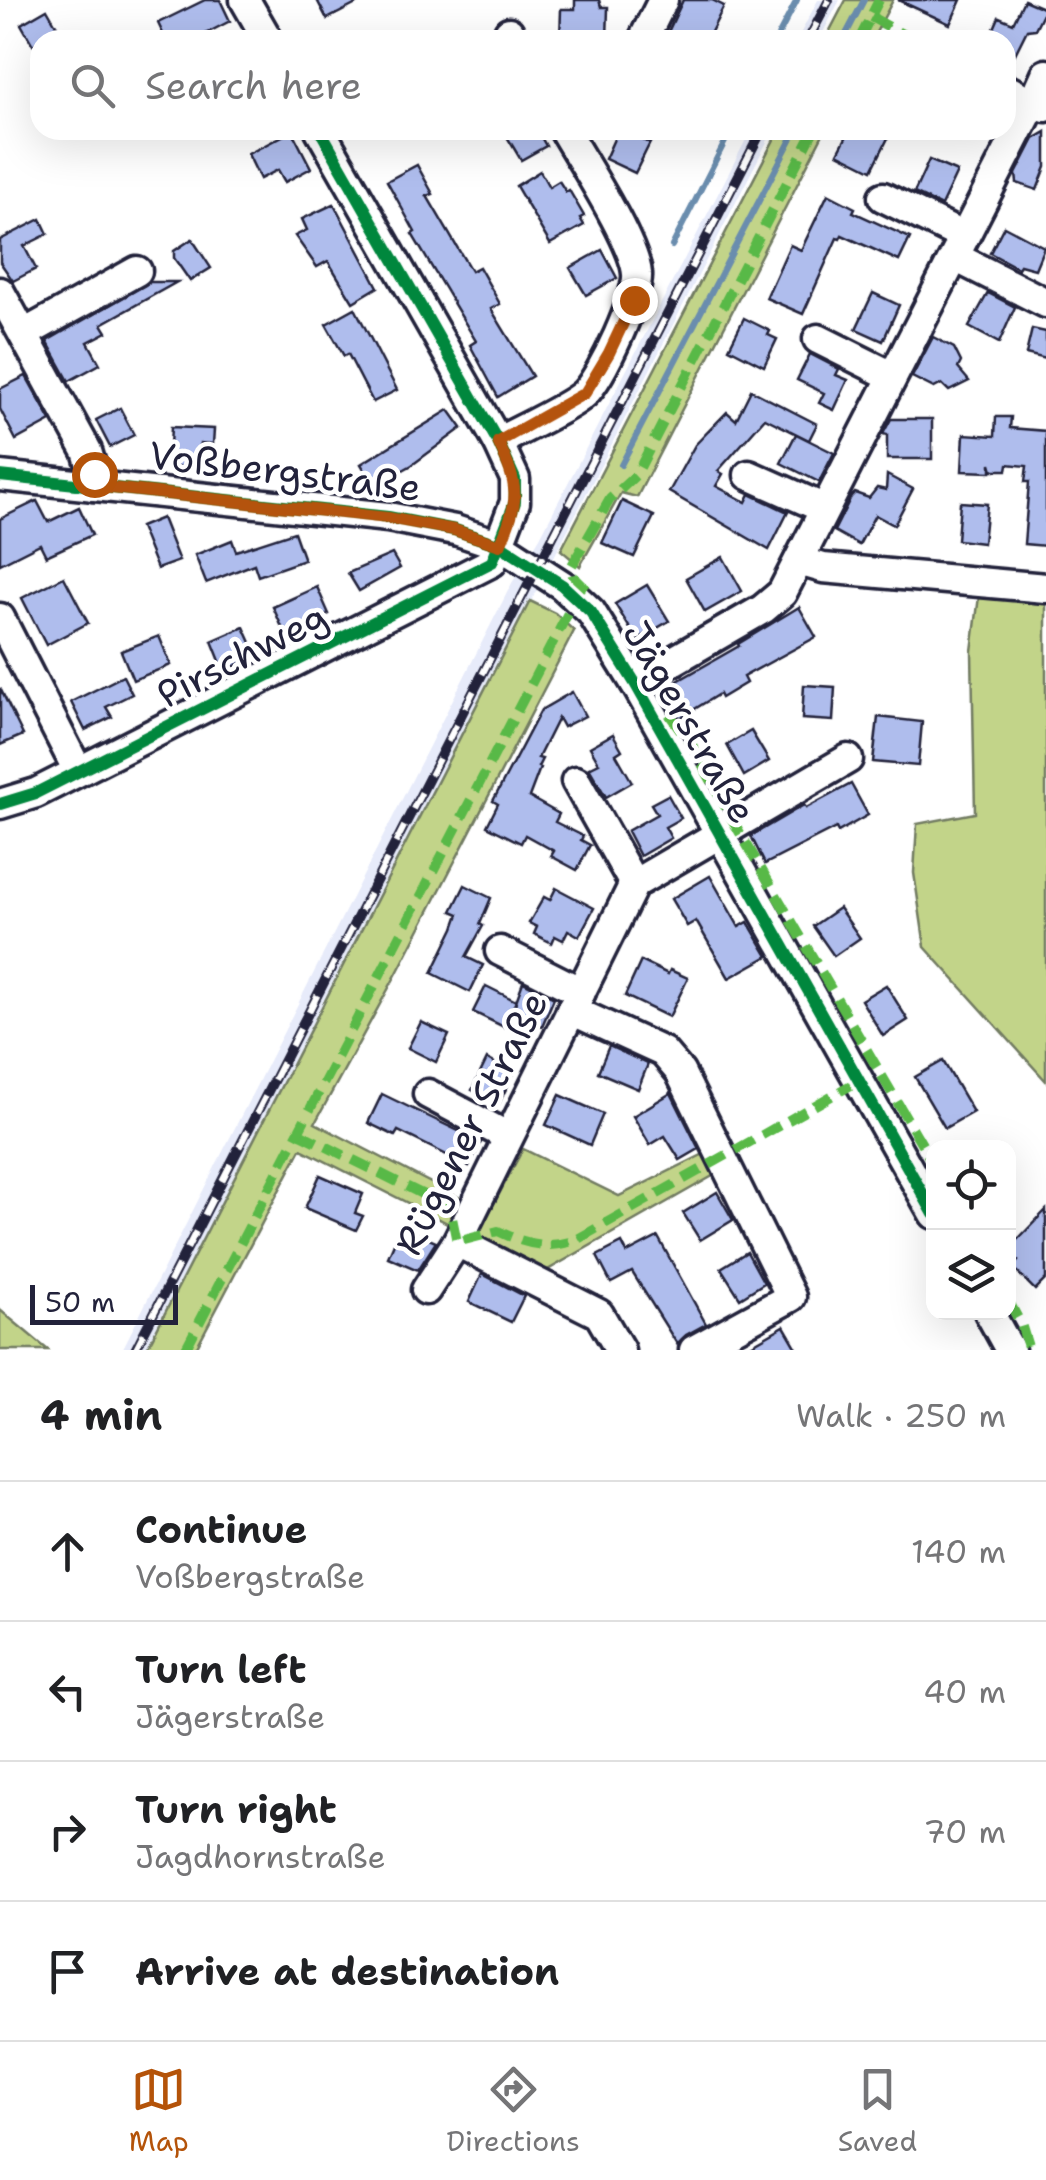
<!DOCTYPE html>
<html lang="en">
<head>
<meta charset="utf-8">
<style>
	body { margin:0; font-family:"Shantell Sans",sans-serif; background:#f6f6f6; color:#202124 }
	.controls { position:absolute; right:30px; bottom:30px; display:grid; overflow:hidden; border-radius:20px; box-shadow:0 10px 40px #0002 }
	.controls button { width:90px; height:90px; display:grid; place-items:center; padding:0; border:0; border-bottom:2px solid #e0e0e0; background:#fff; color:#202124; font:50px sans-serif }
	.scale { position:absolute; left:30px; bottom:25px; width:148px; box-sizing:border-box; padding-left:10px; border:5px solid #22223b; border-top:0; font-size:28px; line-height:35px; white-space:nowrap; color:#22223b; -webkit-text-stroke:8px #fff; paint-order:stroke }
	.stop { position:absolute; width:30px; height:30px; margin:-22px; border:8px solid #b45309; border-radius:50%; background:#fff }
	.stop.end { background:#b45309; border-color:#fff; box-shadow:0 2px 10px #0008 }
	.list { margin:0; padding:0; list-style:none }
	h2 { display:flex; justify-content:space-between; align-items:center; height:130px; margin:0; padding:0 40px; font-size:42px }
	h2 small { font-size:32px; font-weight:400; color:#757577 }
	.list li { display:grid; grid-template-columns:65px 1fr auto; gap:30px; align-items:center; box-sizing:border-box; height:140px; padding:0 40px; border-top:2px solid #e0e0e0 }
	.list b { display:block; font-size:38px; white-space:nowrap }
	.list p { margin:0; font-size:32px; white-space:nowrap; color:#757577 }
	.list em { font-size:32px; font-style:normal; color:#757577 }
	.icon { flex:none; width:55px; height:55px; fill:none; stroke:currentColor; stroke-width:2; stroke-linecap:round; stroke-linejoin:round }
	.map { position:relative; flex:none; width:1046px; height:1350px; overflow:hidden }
	.search { position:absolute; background:#fff; box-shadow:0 10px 40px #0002; left:30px; right:30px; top:30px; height:110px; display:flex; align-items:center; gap:25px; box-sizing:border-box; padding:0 35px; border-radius:30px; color:#757577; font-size:38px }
	.sheet { height:690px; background:#fff }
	nav { display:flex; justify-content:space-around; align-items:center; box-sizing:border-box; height:140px; border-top:2px solid #e0e0e0; background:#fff; font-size:28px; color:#757577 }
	nav a { display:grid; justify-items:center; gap:5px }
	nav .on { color:#b45309 }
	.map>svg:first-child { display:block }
	.built { fill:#e7ebfa }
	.green { fill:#c2d489; stroke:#727b62; stroke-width:2.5 }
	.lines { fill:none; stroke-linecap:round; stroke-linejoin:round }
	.stream { stroke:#6b8dae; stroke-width:6 }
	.building { fill:#afbded; stroke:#22223b; stroke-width:2.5 }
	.minor-casing { stroke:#22223b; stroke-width:35 }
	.minor { stroke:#fff; stroke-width:28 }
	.rail-casing { stroke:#22223b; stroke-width:10 }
	.rail { stroke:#fff; stroke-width:6; stroke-dasharray:19; stroke-linecap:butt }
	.quiet { stroke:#58b947; stroke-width:10; stroke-dasharray:20 10; stroke-linecap:butt }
	.cycleway-casing { stroke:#fff; stroke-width:19 }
	.cycleway { stroke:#00873e; stroke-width:12 }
	.route { stroke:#b45309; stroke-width:12 }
	.labels { text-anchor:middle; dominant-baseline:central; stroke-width:9; stroke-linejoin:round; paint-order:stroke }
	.street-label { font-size:38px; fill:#22223b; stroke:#fff }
</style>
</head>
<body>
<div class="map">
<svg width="1046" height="1350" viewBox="0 0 1046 1350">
	<rect width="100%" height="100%" fill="#fff"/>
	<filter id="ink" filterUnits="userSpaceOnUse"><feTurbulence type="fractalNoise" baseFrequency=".01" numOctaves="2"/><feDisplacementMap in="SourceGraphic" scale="20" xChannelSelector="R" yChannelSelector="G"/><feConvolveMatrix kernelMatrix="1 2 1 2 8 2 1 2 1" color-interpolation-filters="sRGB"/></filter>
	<g filter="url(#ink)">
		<g class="built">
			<polygon points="818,0 840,0 819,40 797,40"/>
			<polygon points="751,130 773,130 147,1350 122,1350 512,583 540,537"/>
		</g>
		<g class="green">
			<polygon points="846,0 893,0 872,40 825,40"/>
			<polygon points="779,130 825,130 637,497 621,493 580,566 561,550"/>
			<polygon points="979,596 1046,602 1046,1081 925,947 914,873 917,824 975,813 972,651"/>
			<polygon points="530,601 555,613 574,631 397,973 315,1123 489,1213 523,1149 619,1196 710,1151 718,1173 544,1272 301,1149 195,1350 146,1350"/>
			<polygon points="0,1310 48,1350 0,1350"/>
		</g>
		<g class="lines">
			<g class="stream">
				<polyline points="776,40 797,0"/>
				<polyline points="843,40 864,0"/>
				<polyline points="672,246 731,130"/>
				<polyline points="621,465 796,130"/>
			</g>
		</g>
		<g class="building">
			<polygon points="205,0 220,0 230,21 207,33 210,40 166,40 158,23"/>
			<polygon points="317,0 364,0 327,19"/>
			<polygon points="575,0 599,0 601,7 608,7 607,40 560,40 561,9 575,9"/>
			<polygon points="683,0 712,0 724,6 707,40 683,40 668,32"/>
			<polygon points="898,0 961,0 950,24"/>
			<polygon points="1024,0 1045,9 1035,29 1027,30 1006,72 1006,40 989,40 999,17 1013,23"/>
			<polygon points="47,9 59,30 33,45 21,24"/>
			<polygon points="503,130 537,130 546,146 521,160"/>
			<polygon points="618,130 650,143 635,173 605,159"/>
			<polygon points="850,130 872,130 888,138 872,170 838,153"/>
			<polygon points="292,131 311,168 285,182 278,170 260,179 248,154"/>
			<polygon points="1046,132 1046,167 1037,190 1017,183 1016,174 1034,139"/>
			<polygon points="929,160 957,172 941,206 914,193"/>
			<polygon points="417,165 433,194 427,196 471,271 479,267 500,304 491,309 532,376 498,397 470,345 476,341 412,234 415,232 387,181"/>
			<polygon points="540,171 549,187 559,181 566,192 569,190 584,216 580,218 584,225 550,244 516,186"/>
			<polygon points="828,194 855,208 853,212 910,238 899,261 842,235 840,239 837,238 803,314 766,298 790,245 801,250"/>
			<polygon points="334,204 378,287 353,302 328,261 317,267 295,236 307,230 302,219"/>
			<polygon points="41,219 48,234 24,246 36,269 13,281 0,262 0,240"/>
			<polygon points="1004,226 1044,247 1035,269 1020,265 1018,268 990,253"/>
			<polygon points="192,239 211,268 190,281 174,258 174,251"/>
			<polygon points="602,250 617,278 586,295 570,268"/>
			<polygon points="150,282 177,282 102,324 107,332 88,342 100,364 69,381 47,341"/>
			<polygon points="873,293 899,305 883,341 856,329"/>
			<polygon points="988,293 1015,307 999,343 969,327"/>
			<polygon points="355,308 397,390 373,402 348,354 344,356 326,324"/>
			<polygon points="744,318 770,331 768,335 777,339 764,366 729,348"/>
			<polygon points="1032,329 1046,332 1046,359 1026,354"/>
			<polygon points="933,337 954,348 961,362 958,368 969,381 949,391 942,384 934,388 912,377"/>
			<polygon points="810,354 839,369 836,375 848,380 834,410 819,403 824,393 797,380"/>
			<polygon points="26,376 51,421 16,440 0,409 0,389"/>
			<polygon points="751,390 817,424 809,440 765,418 718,471 723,474 716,486 746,502 750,494 788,512 769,550 669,492 695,445 727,412 736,420"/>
			<polygon points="120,408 134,435 110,447 96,420"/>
			<polygon points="449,410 462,428 412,465 374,486 361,464"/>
			<polygon points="996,417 1011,417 1010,428 1046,431 1046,546 1024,544 1029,482 1025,482 1027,466 1008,464 1007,470 993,470 991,463 991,472 962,471 964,434 995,436"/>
			<polygon points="891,419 932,419 932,459 887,459 887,435 883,434"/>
			<polygon points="171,427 214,429 213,444 200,443 199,468 169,466"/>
			<polygon points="796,434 834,453 819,482 781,463"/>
			<polygon points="887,475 913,489 894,525 875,515 859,545 834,531 851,497 855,493 869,498 877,488 886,490"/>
			<polygon points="37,501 48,522 79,507 92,535 46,556 40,544 0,564 0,519"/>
			<polygon points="622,501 654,516 634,557 602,543"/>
			<polygon points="960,502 987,504 983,543 957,540"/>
			<polygon points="162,518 179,561 157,569 140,527"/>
			<polygon points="294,532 304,560 258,576 254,564 206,583 195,555 232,540 236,551"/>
			<polygon points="392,554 400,568 359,591 348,573"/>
			<polygon points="723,557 742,591 705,612 686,578"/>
			<polygon points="64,577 88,623 46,645 22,598"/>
			<polygon points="647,585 669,621 637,640 615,604"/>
			<polygon points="317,587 329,614 285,634 273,607"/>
			<polygon points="799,607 816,637 743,677 746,683 721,698 719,694 680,718 662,690 739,646 738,644"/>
			<polygon points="244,627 257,656 224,671 212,641"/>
			<polygon points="159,636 171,665 133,680 121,651"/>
			<polygon points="123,676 132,694 106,707 112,717 85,730 71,702"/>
			<polygon points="804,685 835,687 833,721 802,719"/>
			<polygon points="0,688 23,735 0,745"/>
			<polygon points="572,692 585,716 563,727 558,718 538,758 542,759 538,767 540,768 529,797 559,814 555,822 583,836 581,840 590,845 577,870 551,856 554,851 525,835 521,843 487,826 498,804 493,801 541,710"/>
			<polygon points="878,717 922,722 918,766 873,762"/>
			<polygon points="751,731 769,761 744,776 727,745"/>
			<polygon points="613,734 622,750 616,754 632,782 606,797 589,768 599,763 590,747"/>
			<polygon points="851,784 868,815 838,832 836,828 765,864 751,836 804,805 806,808"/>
			<polygon points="668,795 681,818 665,827 671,838 640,856 627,831 657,814 651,804"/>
			<polygon points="710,876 739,927 748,922 768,956 729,978 696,921 687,926 671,899"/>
			<polygon points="465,885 491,898 480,924 483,926 466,957 483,965 470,992 432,973 454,928 459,914 452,911"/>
			<polygon points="556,888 594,908 579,936 568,930 563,940 555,936 552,943 534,934 537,927 529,923 544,897 550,900"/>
			<polygon points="839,908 860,938 834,956 813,926"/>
			<polygon points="641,961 668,974 670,970 688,978 669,1017 625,996"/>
			<polygon points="523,982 554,998 542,1026 512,1012"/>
			<polygon points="886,985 908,1020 883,1036 861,1000"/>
			<polygon points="486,986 516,1001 504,1027 473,1012"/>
			<polygon points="421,1022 449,1035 436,1062 408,1048"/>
			<polygon points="609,1046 648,1064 638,1089 598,1072"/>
			<polygon points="487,1059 514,1073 499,1103 472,1090"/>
			<polygon points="943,1061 973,1112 945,1128 915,1077"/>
			<polygon points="671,1093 699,1149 680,1160 665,1136 650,1145 633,1116"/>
			<polygon points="382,1094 481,1142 469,1166 398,1131 395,1136 368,1123"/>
			<polygon points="560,1095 603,1114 590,1145 546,1125"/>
			<polygon points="320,1175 363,1194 355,1213 363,1216 356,1230 305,1208"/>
			<polygon points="717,1192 733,1220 700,1240 683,1213"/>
			<polygon points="1046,1210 1046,1279 1035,1290 1012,1267 1018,1261 1008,1251 1008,1229 1018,1239"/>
			<polygon points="401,1227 436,1242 418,1270 388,1257"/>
			<polygon points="658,1237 706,1324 686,1335 677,1344 632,1272 611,1283 597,1256 622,1243 627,1253"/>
			<polygon points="747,1252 764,1283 740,1298 721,1268"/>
			<polygon points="482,1274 524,1296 511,1322 469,1302"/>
			<polygon points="784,1326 798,1350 742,1350"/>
		</g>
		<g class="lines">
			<g class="minor-casing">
				<g id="minor">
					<polyline points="245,0 268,40"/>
					<polyline points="509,32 513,40"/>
					<polyline points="643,40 663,0"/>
					<polyline points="1006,89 1033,103 1046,74"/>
					<polyline points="883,197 964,237"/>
					<polyline points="955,257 1046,303"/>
					<polyline points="0,292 87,451 94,474 93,486"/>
					<polyline points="24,334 137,271"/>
					<polyline points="818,339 892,376"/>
					<path d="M498 442C518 431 572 406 585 393 602 376 639 296 637 274 635 243 582 161 564 130"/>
					<polyline points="749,475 823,508"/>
					<polyline points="0,476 388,517 455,530 500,545 562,585 591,612 635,683 934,1214"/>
					<polyline points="799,561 823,568 1046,588"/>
					<polyline points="0,618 78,771"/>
					<polyline points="635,683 763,609 782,593 1033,103 1046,107"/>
					<polyline points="576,781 634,884"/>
					<polyline points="0,804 36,793 492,562 515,502 515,479 498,442 320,130"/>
					<polyline points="500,951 581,992"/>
					<polyline points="571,1010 663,1052 680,1072 791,1297 694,1350"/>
					<polyline points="428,1094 507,1136"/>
					<polyline points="457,1242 599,1314 620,1350"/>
					<polyline points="426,1290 457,1242 634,884 848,759"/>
					<polyline points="989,1312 1010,1350"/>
				</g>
			</g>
			<use href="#minor" class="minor"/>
			<g class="rail-casing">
				<g id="rail">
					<polyline points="808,40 829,0"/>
					<polyline points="135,1350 762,130"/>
				</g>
			</g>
			<use href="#rail" class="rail"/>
			<g class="quiet">
				<polyline points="871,17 913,40"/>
				<polyline points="859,40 879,0"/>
				<polyline points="586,589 573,576 571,567 610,499 636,475 814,130"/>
				<polyline points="669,714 693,747 736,826 934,1165"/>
				<path d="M299 1133 450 1208 457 1242 498 1231C525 1244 547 1250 576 1240L858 1081"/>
				<polyline points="1008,1300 1021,1324 1029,1350"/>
				<polyline points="185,1350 568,613 581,601"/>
			</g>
			<g class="cycleway-casing">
				<g id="cycleway">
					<polyline points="0,476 388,517 455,530 500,545 562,585 591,612 635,683 934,1214"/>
					<polyline points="0,804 36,793 492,562 515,502 515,479 498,442 320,130"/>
				</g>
			</g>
			<use href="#cycleway" class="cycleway"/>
		</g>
	</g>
	<g class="lines" filter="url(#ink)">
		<path class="route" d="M94 474 93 486 388 518 454 530 500 545C520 499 519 487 498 442L585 393 609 353 634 300"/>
	</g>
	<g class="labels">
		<g class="street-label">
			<text transform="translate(285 471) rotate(7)">Voßbergstraße</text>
			<text transform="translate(242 655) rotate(-27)">Pirschweg</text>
			<text transform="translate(690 722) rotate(60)">Jägerstraße</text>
			<text transform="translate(471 1123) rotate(-63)">Rügener Straße</text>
		</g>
	</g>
</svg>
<div class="controls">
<button><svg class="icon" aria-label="locate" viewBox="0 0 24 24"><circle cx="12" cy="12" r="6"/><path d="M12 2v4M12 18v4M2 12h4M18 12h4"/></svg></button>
<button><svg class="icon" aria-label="layers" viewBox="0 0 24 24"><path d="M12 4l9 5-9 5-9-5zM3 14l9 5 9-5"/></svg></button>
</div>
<div class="scale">50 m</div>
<div class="stop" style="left:94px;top:474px"></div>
<div class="stop end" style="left:634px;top:300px"></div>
<div class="search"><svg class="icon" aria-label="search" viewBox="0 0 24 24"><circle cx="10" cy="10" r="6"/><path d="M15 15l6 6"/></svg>Search here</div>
</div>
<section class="sheet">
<h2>4 min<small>Walk · 250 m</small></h2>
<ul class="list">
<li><svg class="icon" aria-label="ahead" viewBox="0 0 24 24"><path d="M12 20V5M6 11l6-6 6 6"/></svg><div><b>Continue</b><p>Voßbergstraße</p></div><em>140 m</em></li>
<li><svg class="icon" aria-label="left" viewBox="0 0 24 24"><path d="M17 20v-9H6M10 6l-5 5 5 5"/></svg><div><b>Turn left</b><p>Jägerstraße</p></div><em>40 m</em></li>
<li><svg class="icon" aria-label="right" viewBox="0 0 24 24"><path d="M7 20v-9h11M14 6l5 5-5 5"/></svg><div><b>Turn right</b><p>Jagdhornstraße</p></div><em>70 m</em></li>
<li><svg class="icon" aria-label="arrive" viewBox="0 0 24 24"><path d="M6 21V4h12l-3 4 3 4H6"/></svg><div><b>Arrive at destination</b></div></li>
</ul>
</section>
<nav>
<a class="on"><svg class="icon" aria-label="map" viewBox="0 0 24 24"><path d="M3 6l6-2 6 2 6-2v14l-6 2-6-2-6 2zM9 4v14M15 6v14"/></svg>Map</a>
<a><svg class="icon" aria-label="directions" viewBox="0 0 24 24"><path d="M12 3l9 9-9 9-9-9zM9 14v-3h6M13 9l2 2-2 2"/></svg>Directions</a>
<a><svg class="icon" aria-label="saved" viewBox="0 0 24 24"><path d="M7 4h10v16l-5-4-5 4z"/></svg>Saved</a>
</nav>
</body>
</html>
